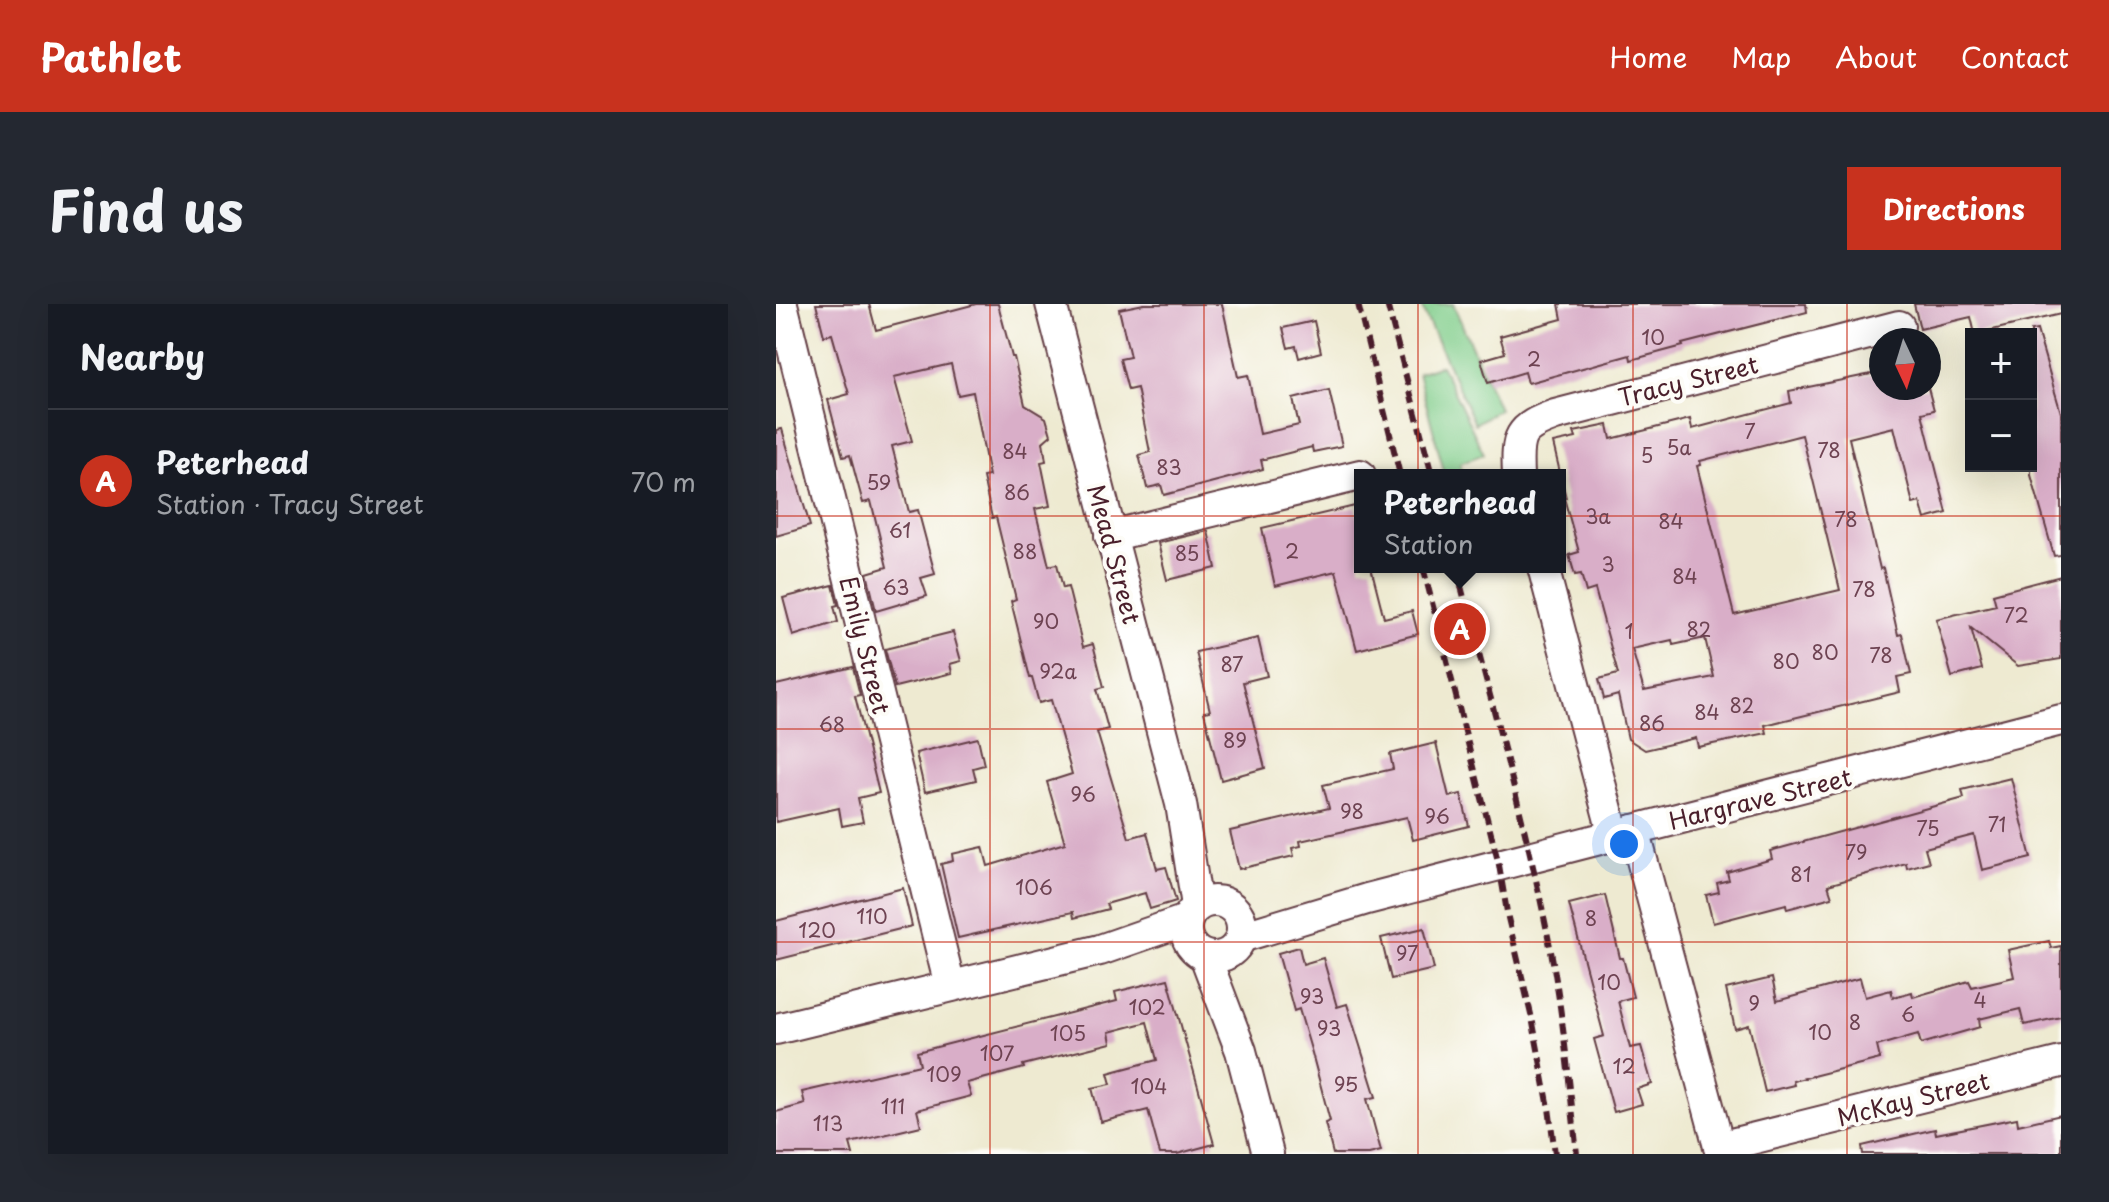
<!DOCTYPE html>
<html lang="en">
<head>
<meta charset="utf-8">
<style>
	body { margin:0; font-family:"Playpen Sans",sans-serif; background:#242831; color:#f1f3f6 }
	.controls { position:absolute; right:24px; top:24px; display:grid; overflow:hidden; border-radius:0px; box-shadow:0 8px 32px #0002 }
	.controls button { width:72px; height:72px; display:grid; place-items:center; padding:0; border:0; border-bottom:2px solid #363941; background:#171b24; color:#f1f3f6; font:40px sans-serif }
	.compass { position:absolute; left:1093px; top:24px; width:72px; height:72px; border-radius:50%; background:#171b24; box-shadow:0 8px 32px #0002; rotate:176deg }
	.you { position:absolute; left:848px; top:540px; width:28px; height:28px; margin:-20px; border:6px solid #fff; border-radius:50%; background:#1a73e8; box-shadow:0 0 0 12px #1a73e833 }
	.badge { display:grid; place-items:center; width:52px; height:52px; border-radius:50%; background:#c8321e; color:#fff; font-size:26px; font-weight:700 }
	.pin { position:absolute; translate:-50% -50%; border:4px solid #fff; box-shadow:0 2px 8px #0006 }
	.popup { position:absolute; left:578px; top:165px; width:212px; height:104px; box-sizing:border-box; display:grid; place-content:center; border-radius:0px; background:#171b24; filter:drop-shadow(0 2px 6px #0005); font-size:26px; white-space:nowrap; color:#9ea1a6 }
	.popup b { font-size:30px; color:#f1f3f6 }
	.popup::after { content:''; position:absolute; left:50%; top:100%; margin-left:-16px; border:16px solid transparent; border-top-color:#171b24 }
	.list { margin:0; padding:0; list-style:none }
	h2 { display:flex; justify-content:space-between; align-items:center; height:104px; margin:0; padding:0 32px; font-size:34px }
	h2 small { font-size:26px; font-weight:400; color:#9ea1a6 }
	.list li { display:grid; grid-template-columns:52px 1fr auto; gap:24px; align-items:center; box-sizing:border-box; height:144px; padding:0 32px; border-top:2px solid #363941 }
	.list b { display:block; font-size:30px; white-space:nowrap }
	.list p { margin:0; font-size:26px; white-space:nowrap; color:#9ea1a6 }
	.list em { font-size:26px; font-style:normal; color:#9ea1a6 }
	.map { position:relative; flex:none; width:1285px; height:850px; overflow:hidden; border-radius:0px }
	header { display:flex; align-items:center; gap:48px; box-sizing:border-box; height:112px; padding:0 40px; background:#c8321e; color:#fff }
	header strong { font-size:38px }
	nav { display:flex; gap:44px; margin-inline-start:auto; font-size:28px }
	.intro { display:flex; align-items:center; justify-content:space-between; box-sizing:border-box; height:192px; padding:0 48px }
	h1 { margin:0; font-size:56px }
	.button { padding:20px 36px; border-radius:0px; background:#c8321e; color:#fff; font-size:28px; font-weight:700 }
	main { display:flex; gap:48px; padding:0 48px }
	aside { flex:1; background:#171b24; border-radius:0px; box-shadow:0 8px 32px #0002 }
	.map>svg:first-child { display:block }
	.green { fill:#81ce8c; stroke:#66765c; stroke-width:2 }
	.building { fill:#d9aec8; fill-rule:evenodd }
	.lines { fill:none; stroke-linecap:round; stroke-linejoin:round }
	.street-casing { stroke:#633d44; stroke-width:34 }
	.street { stroke:#fff; stroke-width:30 }
	.rail { stroke:#4a1f2b; stroke-width:6; stroke-dasharray:12 6; stroke-linecap:butt }
	.grid { fill:none; stroke:#c8321e; stroke-width:2; stroke-opacity:0.55 }
	.labels { text-anchor:middle; dominant-baseline:central; stroke-width:8; stroke-linejoin:round; paint-order:stroke }
	.number-label { font-size:20px; fill:#6e4352 }
	.street-label { font-size:24px; fill:#4a1f2b; stroke:#fdfcf7 }
</style>
</head>
<body>
<header>
<strong>Pathlet</strong>
<nav><a>Home</a><a>Map</a><a>About</a><a>Contact</a></nav>
</header>
<div class="intro"><h1>Find us</h1><a class="button">Directions</a></div>
<main>
<aside>
<h2>Nearby<small></small></h2>
<ul class="list">
<li><span class="badge">A</span><div><b>Peterhead</b><p>Station · Tracy Street</p></div><em>70 m</em></li>
</ul>
</aside>
<div class="map">
<svg width="1285" height="850" viewBox="0 0 1285 850">
	<rect width="100%" height="100%" fill="#fdfcf7"/>
	<filter id="ink" filterUnits="userSpaceOnUse"><feTurbulence type="fractalNoise" baseFrequency=".0125" numOctaves="2"/><feDisplacementMap in="SourceGraphic" scale="16" xChannelSelector="R" yChannelSelector="G"/><feConvolveMatrix kernelMatrix="1 2 1 2 8 2 1 2 1" color-interpolation-filters="sRGB"/></filter>
	<filter id="wash" filterUnits="userSpaceOnUse"><feTurbulence type="fractalNoise" baseFrequency=".006" numOctaves="4" result="noise"/><feDisplacementMap in="SourceGraphic" scale="32" xChannelSelector="R" yChannelSelector="G"/><feGaussianBlur stdDeviation="1.8" result="paint"/><feColorMatrix in="noise" values="0 0 0 0 0 0 0 0 0 0 0 0 0 0 0 0 0 1.4 0 .05"/><feComposite in="paint" operator="in"/></filter>
	<g filter="url(#wash)">
		<rect width="100%" height="100%" fill="#eeead1"/>
		<g class="green">
			<polygon points="644,0 677,0 723,105 699,120"/>
			<polygon points="665,61 708,150 684,159 687,171 669,171 642,69"/>
		</g>
		<g id="blocks">
			<g class="building">
				<polygon points="40,0 93,0 100,26 200,0 222,0 236,53 238,53 249,101 270,114 275,131 267,138 270,157 265,158 274,202 259,205 273,262 281,260 287,284 292,283 307,343 317,340 328,383 321,385 332,425 321,428 353,534 371,529 381,565 390,563 400,597 374,605 369,589 330,600 332,605 298,614 297,608 182,634 165,560 177,557 176,550 207,543 212,562 289,539 271,478 296,470 275,396 263,399 256,374 254,374 235,297 240,295 220,213 216,214 207,173 213,172 197,88 182,91 175,60 118,73 136,137 116,142 133,208 142,206 159,270 145,274 151,292 100,307 91,269 111,263 95,197 87,199 74,151 67,153 52,96 73,90 56,30 48,32"/>
				<polygon points="368,0 446,0 462,73 472,71 484,130 523,121 517,95 553,86 566,142 537,148 536,143 485,156 487,165 388,191 385,181 371,184 363,151 374,148 361,84 352,86 344,55 354,53 343,5"/>
				<polygon points="783,0 1030,0 1031,8 906,40 907,42 855,56 854,51 752,79 749,68 712,79 705,56 729,49 724,32 786,15"/>
				<polygon points="1138,0 1285,0 1285,10 1199,30 1195,13 1144,25"/>
				<polygon points="538,17 545,48 523,54 520,42 512,44 507,24"/>
				<polygon points="1261,26 1285,109 1285,251 1278,252 1255,171 1255,27"/>
				<path d="M1105 68V84H1152L1158 106 1146 109 1171 209 1149 215 1144 198 1137 200 1118 123 1073 134 1104 265 1107 264 1122 331 1126 330 1135 370 1121 373 1124 388 989 421 991 429 922 443 920 434 869 446 852 435 842 391 828 395 823 375 842 370 819 285 810 288 805 270 799 271 793 251 803 248 788 194H790L777 139 800 134 798 128 832 121 835 135 914 115 916 125 1015 99 1013 87ZM1026 131 1064 286 958 311 921 162 925 161 924 157ZM929 334 938 373 868 387 856 345 896 336 897 341Z"/>
				<polygon points="6,125 34,222 0,232 0,126"/>
				<polygon points="579,202 584,223 584,263 595,263 608,314 636,307 642,330 581,346 560,267 499,282 486,224"/>
				<polygon points="432,227 440,264 391,276 382,239"/>
				<polygon points="1285,272 1285,355 1242,362 1195,324 1206,365 1176,373 1160,315 1220,301 1217,290"/>
				<polygon points="57,281 62,301 58,302 62,318 17,332 7,294"/>
				<polygon points="177,328 185,357 174,360 176,369 119,383 109,345"/>
				<polygon points="482,334 491,372 467,378 489,464 445,476 428,408 434,407 420,348"/>
				<polygon points="77,363 84,391 79,392 103,489 82,494 87,518 66,522 63,504 0,518 0,381"/>
				<polygon points="202,434 208,461 197,464 200,476 149,488 140,449"/>
				<polygon points="660,439 673,493 685,490 693,522 637,536 631,513 524,537 525,542 516,544 518,552 463,565 454,527 553,504 547,481 617,465 614,450"/>
				<polygon points="1235,474 1255,554 1206,566 1198,531 1149,544 1153,558 1131,564 1130,559 1052,581 1056,593 1011,605 1010,600 937,619 930,591 943,588 941,579 953,576 951,568 996,555 994,547 1188,494 1186,486"/>
				<polygon points="127,584 136,622 0,656 0,617"/>
				<polygon points="829,591 844,654 847,654 857,693 842,697 854,744 865,742 876,780 861,785 866,800 838,808 818,735 828,732 793,600"/>
				<polygon points="648,624 658,665 615,675 605,634"/>
				<polygon points="1273,637 1275,644 1285,642 1285,713 1248,721 1244,705 1203,715 1204,723 1145,740 1142,730 1101,742 1104,755 1017,777 1018,781 989,788 973,721 959,725 950,685 996,674 1001,697 1084,674 1089,693 1115,686 1117,693 1136,688 1137,693 1193,677 1196,683 1238,673 1232,646"/>
				<polygon points="523,643 527,660 547,654 561,703 571,700 600,793 591,795 605,847 593,850 557,850 549,819 554,817 536,749 523,705 518,707 502,649"/>
				<polygon points="392,675 438,840 401,850 384,850 372,806 325,818 316,784 335,780 332,769 381,756 371,718 333,728 335,739 247,761 248,764 191,779 195,792 141,806 145,822 74,839 77,850 0,850 0,808 29,800 26,788 144,761 141,748 341,697 339,688"/>
				<polygon points="1285,811 1285,850 1087,850 1086,842 1159,825 1160,830 1241,814 1242,821"/>
			</g>
		</g>
	</g>
	<g filter="url(#ink)">
		<use href="#blocks" fill-opacity="0" stroke="#633d44" stroke-width="2"/>
		<g class="lines">
			<g class="street-casing">
				<g id="street">
					<polyline points="6,0 174,682"/>
					<polyline points="275,0 405,500 421,602"/>
					<path d="M742 171C740 132 742 124 779 111L1123 22"/>
					<polyline points="334,232 584,171"/>
					<polyline points="767,263 838,532"/>
					<polyline points="858,526 945,850"/>
					<circle cx="438" cy="625" r="28"/>
					<polyline points="465,633 591,595 1285,416"/>
					<polyline points="429,652 465,747 492,850"/>
					<polyline points="0,725 324,646 410,616"/>
					<polyline points="943,843 1285,758"/>
				</g>
			</g>
			<use href="#street" class="street"/>
			<g class="rail">
				<polyline points="582,0 624,171"/>
				<polyline points="611,0 656,171"/>
				<polyline points="647,263 723,561 732,614 757,719 773,804 779,850"/>
				<path d="M680 263C714 394 752 525 777 658 788 721 794 786 801 850"/>
			</g>
		</g>
	</g>
	<path class="grid" d="M214 0V850M428 0V850M642 0V850M857 0V850M1071 0V850M0 212H1285M0 425H1285M0 638H1285"/>
	<g class="labels">
		<g class="number-label">
			<text x="877" y="33">10</text>
			<text x="758" y="55">2</text>
			<text x="974" y="127">7</text>
			<text x="903" y="143">5a</text>
			<text x="1053" y="146">78</text>
			<text x="239" y="147">84</text>
			<text x="871" y="151">5</text>
			<text x="393" y="163">83</text>
			<text x="103" y="178">59</text>
			<text x="241" y="188">86</text>
			<text x="822" y="212">3a</text>
			<text x="1070" y="215">78</text>
			<text x="895" y="217">84</text>
			<text x="124" y="226">61</text>
			<text x="249" y="247">88</text>
			<text x="516" y="247">2</text>
			<text x="411" y="249">85</text>
			<text x="832" y="260">3</text>
			<text x="909" y="272">84</text>
			<text x="120" y="283">63</text>
			<text x="1088" y="285">78</text>
			<text x="1240" y="311">72</text>
			<text x="270" y="317">90</text>
			<text x="923" y="325">82</text>
			<text x="853" y="327">1</text>
			<text x="1049" y="348">80</text>
			<text x="1105" y="351">78</text>
			<text x="1010" y="357">80</text>
			<text x="456" y="360">87</text>
			<text x="282" y="367">92a</text>
			<text x="966" y="401">82</text>
			<text x="931" y="408">84</text>
			<text x="876" y="419">86</text>
			<text x="56" y="420">68</text>
			<text x="459" y="436">89</text>
			<text x="307" y="490">96</text>
			<text x="576" y="507">98</text>
			<text x="661" y="512">96</text>
			<text x="1221" y="520">71</text>
			<text x="1152" y="524">75</text>
			<text x="1080" y="548">79</text>
			<text x="1025" y="570">81</text>
			<text x="258" y="583">106</text>
			<text x="96" y="612">110</text>
			<text x="815" y="614">8</text>
			<text x="41" y="626">120</text>
			<text x="631" y="649">97</text>
			<text x="833" y="678">10</text>
			<text x="536" y="692">93</text>
			<text x="1204" y="696">4</text>
			<text x="978" y="699">9</text>
			<text x="371" y="703">102</text>
			<text x="1132" y="710">6</text>
			<text x="1079" y="718">8</text>
			<text x="553" y="724">93</text>
			<text x="1044" y="728">10</text>
			<text x="292" y="729">105</text>
			<text x="221" y="749">107</text>
			<text x="848" y="762">12</text>
			<text x="168" y="770">109</text>
			<text x="570" y="780">95</text>
			<text x="373" y="782">104</text>
			<text x="117" y="802">111</text>
			<text x="52" y="819">113</text>
		</g>
		<g class="street-label">
			<text transform="translate(912 76) rotate(-14)">Tracy Street</text>
			<text transform="translate(339 250) rotate(75)">Mead Street</text>
			<text transform="translate(90 341) rotate(76)">Emily Street</text>
			<text transform="translate(984 494) rotate(-14)">Hargrave Street</text>
			<text transform="translate(1137 794) rotate(-14)">McKay Street</text>
		</g>
	</g>
</svg>
<div class="controls">
<button>+</button>
<button>−</button>
</div>
<svg class="compass" viewBox="-18 -18 36 36"><path d="M0-13l5 13h-10z" fill="#e53935"/><path d="M0 13l5-13h-10z" fill="#9ea1a6"/></svg>
<div class="you"></div>
<div class="pin badge" style="left:684px;top:325px">A</div>
<div class="popup"><b>Peterhead</b>Station</div>
</div>
</main>
</body>
</html>
